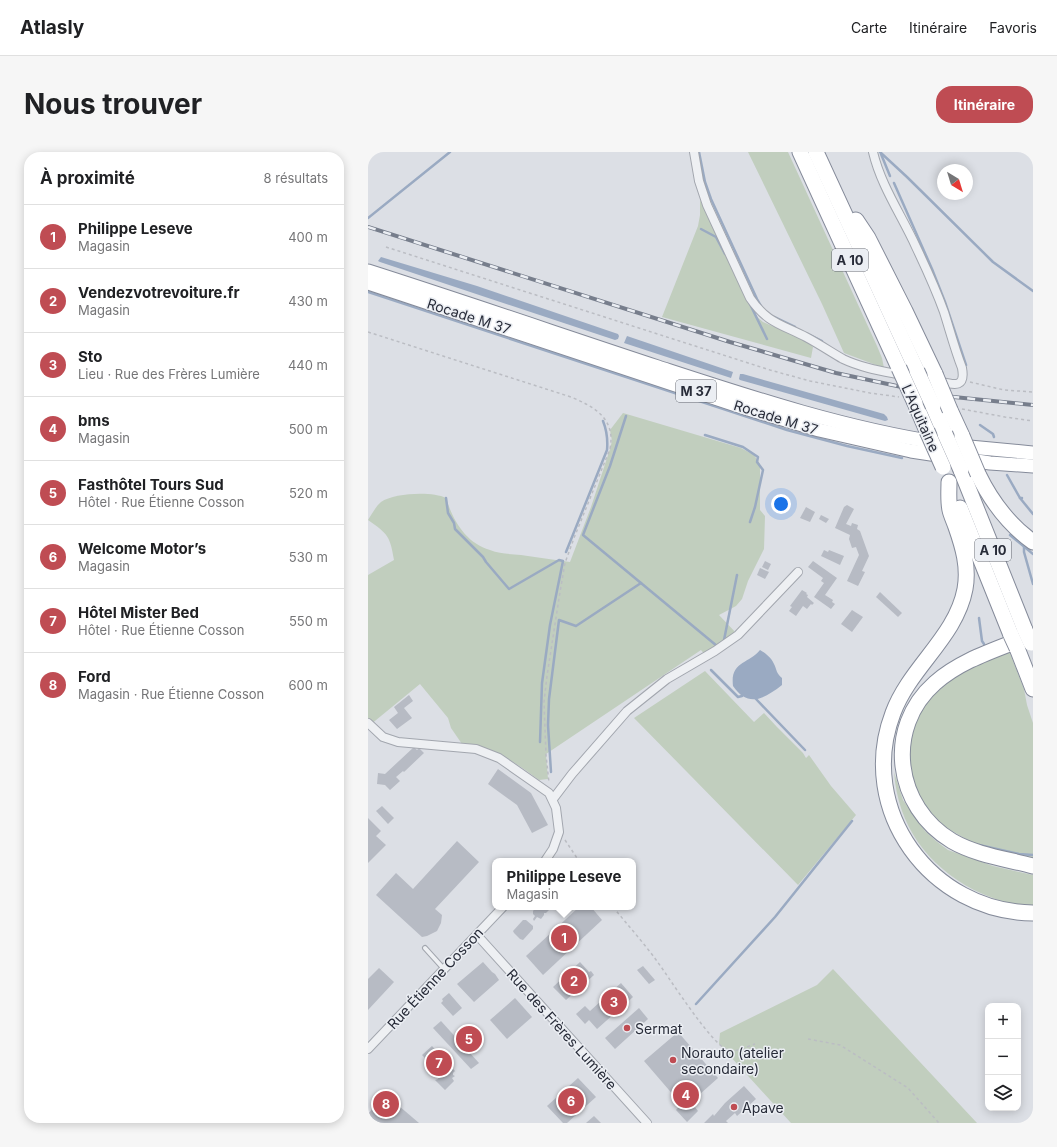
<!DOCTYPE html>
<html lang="fr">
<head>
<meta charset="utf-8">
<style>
	body { margin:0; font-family:Inter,sans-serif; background:#f6f6f6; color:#202124 }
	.controls { position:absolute; right:12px; bottom:12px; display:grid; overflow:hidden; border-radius:8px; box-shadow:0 2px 10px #0003 }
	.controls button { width:36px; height:36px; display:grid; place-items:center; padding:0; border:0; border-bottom:1px solid #e0e0e0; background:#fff; color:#202124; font:20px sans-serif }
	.compass { position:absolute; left:569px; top:12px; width:36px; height:36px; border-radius:50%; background:#fff; box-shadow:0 2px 10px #0003; rotate:142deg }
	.you { position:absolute; left:413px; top:352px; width:14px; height:14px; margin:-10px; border:3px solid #fff; border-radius:50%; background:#1a73e8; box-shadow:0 0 0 6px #1a73e833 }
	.badge { display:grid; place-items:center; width:26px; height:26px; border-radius:50%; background:#bf4c53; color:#fff; font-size:13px; font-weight:700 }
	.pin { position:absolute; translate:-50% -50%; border:2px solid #fff; box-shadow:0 1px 4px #0006 }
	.popup { position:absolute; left:124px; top:706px; width:144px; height:52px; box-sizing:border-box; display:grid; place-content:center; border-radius:8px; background:#fff; filter:drop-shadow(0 1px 3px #0005); font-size:13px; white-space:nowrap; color:#757577 }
	.popup b { font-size:15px; color:#202124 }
	.popup::after { content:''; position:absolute; left:50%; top:100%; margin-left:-8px; border:8px solid transparent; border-top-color:#fff }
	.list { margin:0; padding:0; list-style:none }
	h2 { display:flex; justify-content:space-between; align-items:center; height:52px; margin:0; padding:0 16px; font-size:17px }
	h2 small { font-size:13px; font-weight:400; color:#757577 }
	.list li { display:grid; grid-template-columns:26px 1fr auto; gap:12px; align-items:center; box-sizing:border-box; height:64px; padding:0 16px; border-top:1px solid #e0e0e0 }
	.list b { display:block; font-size:15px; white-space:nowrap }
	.list p { margin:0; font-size:13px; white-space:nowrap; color:#757577 }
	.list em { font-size:13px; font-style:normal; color:#757577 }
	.icon { flex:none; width:22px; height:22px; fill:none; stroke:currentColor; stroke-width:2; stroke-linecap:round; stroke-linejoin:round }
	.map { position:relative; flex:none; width:665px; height:971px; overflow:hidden; border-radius:16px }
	header { display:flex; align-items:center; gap:24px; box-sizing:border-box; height:56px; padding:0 20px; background:#fff; border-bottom:1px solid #e0e0e0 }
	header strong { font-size:19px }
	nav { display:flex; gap:22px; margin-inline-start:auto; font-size:14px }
	.intro { display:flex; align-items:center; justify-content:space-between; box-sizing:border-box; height:96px; padding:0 24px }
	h1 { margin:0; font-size:28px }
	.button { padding:10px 18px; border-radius:16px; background:#bf4c53; color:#fff; font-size:14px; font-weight:700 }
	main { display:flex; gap:24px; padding:0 24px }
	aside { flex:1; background:#fff; border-radius:16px; box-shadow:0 2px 10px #0003 }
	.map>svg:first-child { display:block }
	.green { fill:#c1cebe }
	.water { fill:#9aaac2 }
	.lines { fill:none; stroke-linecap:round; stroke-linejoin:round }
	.stream { stroke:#9aaac2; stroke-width:2.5 }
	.building { fill:#b7bbc4 }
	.service-casing { stroke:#a2a6ae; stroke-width:6 }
	.minor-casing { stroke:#a2a6ae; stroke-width:10 }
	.trunk-casing { stroke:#858b9a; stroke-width:15 }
	.motorway-casing { stroke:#858b9a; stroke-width:17 }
	.path { stroke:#bbbdc3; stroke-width:1.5; stroke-dasharray:3 3; stroke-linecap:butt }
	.service { stroke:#eef0f3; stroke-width:4 }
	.minor { stroke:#eef0f3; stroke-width:8 }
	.trunk { stroke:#fff; stroke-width:13 }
	.motorway { stroke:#fff; stroke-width:15 }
	.rail-casing { stroke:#777e8c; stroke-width:4 }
	.rail { stroke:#ebeef3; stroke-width:2.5; stroke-dasharray:8; stroke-linecap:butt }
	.motorway-bridge-casing { stroke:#858b9a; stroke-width:17; stroke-linecap:butt }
	.motorway-bridge { stroke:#fff; stroke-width:15 }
	.poi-dot { fill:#bf4c53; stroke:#ebeef3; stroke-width:1.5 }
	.labels { text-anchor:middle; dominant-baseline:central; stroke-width:3; stroke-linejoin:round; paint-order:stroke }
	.shield { fill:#ebeef3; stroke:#626671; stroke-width:1 }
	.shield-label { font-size:13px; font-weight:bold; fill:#282c39 }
	.street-label { font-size:14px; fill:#282c39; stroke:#ebeef3 }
	.poi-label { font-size:14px; fill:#282c39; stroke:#ebeef3; text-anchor:start }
</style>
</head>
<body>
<header>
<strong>Atlasly</strong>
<nav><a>Carte</a><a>Itinéraire</a><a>Favoris</a></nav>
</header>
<div class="intro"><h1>Nous trouver</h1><a class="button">Itinéraire</a></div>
<main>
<aside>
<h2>À proximité<small>8 résultats</small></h2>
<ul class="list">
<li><span class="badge">1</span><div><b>Philippe Leseve</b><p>Magasin</p></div><em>400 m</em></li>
<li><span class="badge">2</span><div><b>Vendezvotrevoiture.fr</b><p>Magasin</p></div><em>430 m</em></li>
<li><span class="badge">3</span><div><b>Sto</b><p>Lieu · Rue des Frères Lumière</p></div><em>440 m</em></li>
<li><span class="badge">4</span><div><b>bms</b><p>Magasin</p></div><em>500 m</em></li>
<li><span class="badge">5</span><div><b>Fasthôtel Tours Sud</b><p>Hôtel · Rue Étienne Cosson</p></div><em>520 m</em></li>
<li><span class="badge">6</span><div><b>Welcome Motor’s</b><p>Magasin</p></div><em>530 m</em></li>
<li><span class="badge">7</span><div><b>Hôtel Mister Bed</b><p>Hôtel · Rue Étienne Cosson</p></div><em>550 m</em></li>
<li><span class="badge">8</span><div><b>Ford</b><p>Magasin · Rue Étienne Cosson</p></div><em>600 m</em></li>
</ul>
</aside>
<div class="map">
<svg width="665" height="971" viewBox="0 0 665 971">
	<rect width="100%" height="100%" fill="#dcdfe5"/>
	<g class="green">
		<polygon points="380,0 420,0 509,194 514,206 516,216 476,201 454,152"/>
		<polygon points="332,48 389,165 395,170 439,189 445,195 443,206 294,165 330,74 332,63"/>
		<path d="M255 261 373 296 386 303 392 312V358L397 364 396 397 380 429 374 447 368 454 351 463 370 483 338 504 333 498 178 602 180 627 171 628C145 609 127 596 94 592L83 576 80 566 52 532 2 573 0 571V423L26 408C22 384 20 382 0 368 4 362 8 354 13 350 26 341 64 339 78 346 85 369 98 391 122 398 132 402 142 402 153 403 169 405 185 408 202 410L223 355 242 297 244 289 242 278Z"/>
		<polygon points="640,496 656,537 659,553 665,571 665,711 621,700 561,666 542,633 540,583 568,534"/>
		<polygon points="337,519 386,570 396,561 409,575 435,601 438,606 441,603 463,634 488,663 430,733 266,566"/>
		<path d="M526 620 535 648 557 679 568 689 580 698 625 714 665 723V753C659 753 653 753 647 752 633 750 619 744 606 738 559 713 530 674 526 620Z"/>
		<polygon points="465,817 609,971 423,971 351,892 352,881 449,833"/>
	</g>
	<g class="water">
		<polygon points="13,105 109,134 250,182 251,184 250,187 247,188 12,110 10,109"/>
		<polygon points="259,184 365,220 363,226 256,191"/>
		<polygon points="372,222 375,222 516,262 519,265 520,268 517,269 372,228 371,227"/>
		<path d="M392 498C397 501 403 505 406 512 409 518 408 521 414 526V533C396 547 380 556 365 534 362 509 381 512 392 498Z"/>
	</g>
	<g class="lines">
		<g class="stream">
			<polyline points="331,0 337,30 343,47 389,147 393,154"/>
			<polyline points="512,0 539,25 625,110 665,139"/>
			<polyline points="513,2 522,24"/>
			<polyline points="526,31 564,117 577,150 598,213"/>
			<polyline points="0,66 82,0"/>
			<polyline points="333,77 348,85 357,102"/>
			<polyline points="0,140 419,278 479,294 534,306"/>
			<polyline points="381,150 399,187"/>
			<polyline points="406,165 427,175"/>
			<polyline points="442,183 454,189"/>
			<polyline points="258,264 242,314 215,383 349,494"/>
			<polyline points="612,273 625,282 626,285"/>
			<polyline points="337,283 375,295 390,305 389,310 395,318 387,355 382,370"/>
			<polyline points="639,323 652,346 654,346"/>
			<polyline points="78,346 80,361 86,371 87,377 115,405 118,410 141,437 191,408 195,409 182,473 174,531 172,590"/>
			<polyline points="652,346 665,362"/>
			<polyline points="642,383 665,402"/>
			<polyline points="656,395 656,400 665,432"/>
			<path d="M198 400 239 298C240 287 239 279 235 269"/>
			<polyline points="611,466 614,489 616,492"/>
			<polyline points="356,488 369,423"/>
			<polyline points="343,518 370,545 374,544"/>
			<polyline points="388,547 437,598"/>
			<polyline points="183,620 180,573 181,547 191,468 208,474 273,431"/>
			<polyline points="611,693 651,702 665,703"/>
			<polyline points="328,852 407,765 484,669"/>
		</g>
	</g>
	<g class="building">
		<polygon points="479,353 486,357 478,372 483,374 484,371 490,373 489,377 492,379 501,404 494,419 497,420 490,434 479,429 491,403 488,395 484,396 481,387 482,383 467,376 476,355"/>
		<polygon points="438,355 447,360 442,370 432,366"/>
		<polygon points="453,363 461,367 458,371 451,367"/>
		<polygon points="456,398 460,400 461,398 476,404 472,413 453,404"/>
		<polygon points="397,409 403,412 400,418 394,415"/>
		<polygon points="445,409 469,426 457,443 465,448 464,450 467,452 463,457 446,445 456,431 453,429 455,426 440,415"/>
		<polygon points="392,416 401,420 397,427 389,423"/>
		<polygon points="434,438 439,441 438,442 440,443 439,445 446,451 444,453 443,452 439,457 435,454 428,464 421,459 424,455 422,454"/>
		<polygon points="512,440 534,461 530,465 508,445"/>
		<polygon points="484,458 495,465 484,480 473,472"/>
		<polygon points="41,543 45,549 36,556 44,566 29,577 21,568 30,561 26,555"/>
		<polygon points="46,595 49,598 51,596 56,601 36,620 35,619 28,625 32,629 22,638 17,633 9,632 10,621 17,622"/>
		<polygon points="130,617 163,641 180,673 164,681 149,653 120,632"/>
		<polygon points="14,654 26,666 20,672 8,659"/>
		<polygon points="0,666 13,679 8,684 18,693 0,711"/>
		<polygon points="89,689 111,710 67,757 74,763 73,771 69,779 59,784 54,785 8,743 28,721 45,737"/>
		<polygon points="168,755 182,755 182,757 178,761 176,761 176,763 173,767 169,765 166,769 165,767 167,764 165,762 165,759"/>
		<polygon points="211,755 223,755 234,768 175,823 158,804"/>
		<polygon points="155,768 158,768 165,774 165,777 155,788 152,787 146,781 145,779"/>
		<polygon points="115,810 124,820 127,822 131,828 106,850 89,832"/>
		<polygon points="212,810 221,820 223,819 226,823 198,848 185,835"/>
		<polygon points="275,814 287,828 281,832 269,818"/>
		<polygon points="11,816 26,830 0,858 0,827"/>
		<polygon points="253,831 265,845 229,877 221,868 217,872 208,862 217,854 222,859"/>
		<polygon points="81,841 94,856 85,864 73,851 75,849 74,847"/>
		<polygon points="147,846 164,865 139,887 122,868"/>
		<polygon points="271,856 280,867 247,897 237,886"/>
		<polygon points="73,869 111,911 103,917 65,876"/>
		<polygon points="310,880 350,926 323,950 330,959 319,970 308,958 313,952 276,909"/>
		<polygon points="64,894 87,919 85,921 85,923 87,924 84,926 86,929 77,938 67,928 70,927 72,921 54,903"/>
		<polygon points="210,926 228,945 199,971 195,971 179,954"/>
		<polygon points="376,934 388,947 369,964 367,961 358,969 360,971 336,971 345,962 346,964 357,951"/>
		<polygon points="17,942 51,971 0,971 0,962"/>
		<polygon points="226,964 233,971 218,971"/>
	</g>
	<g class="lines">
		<g class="service-casing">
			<polyline id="service" points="57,796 76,817"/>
		</g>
		<g class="minor-casing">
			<g id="minor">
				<path d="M326 0 331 29 339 53 382 146C399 171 413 172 438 185 451 192 463 200 475 207 494 216 514 219 534 223"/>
				<path d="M505 0C513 34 534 64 548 95 558 116 568 138 576 160 582 179 587 198 594 216 598 238 584 232 569 229"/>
				<polyline points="0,571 15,585 30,590 108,597 131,606 181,641 188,656 191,680 185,697 177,709"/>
				<polyline points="185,647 204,622 259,559 299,527 347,499 370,483 430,420"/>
				<polyline points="109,783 279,971"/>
				<polyline points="0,897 135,755"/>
			</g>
		</g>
		<g class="trunk-casing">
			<g id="trunk">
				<path d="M0 119C97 150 193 183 290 215 382 245 475 276 572 291"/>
				<polyline points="0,131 377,256 451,278 543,299 622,311 665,314"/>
				<polyline points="591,294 665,301"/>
			</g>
		</g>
		<g class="motorway-casing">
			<g id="motorway">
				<polyline points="432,0 531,216"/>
				<polyline points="448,0 549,219"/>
				<polyline points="488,68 500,86 537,159 567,222"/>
				<polyline points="547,251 559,279"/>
				<polyline points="565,254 577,282"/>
				<polyline points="582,258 594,284"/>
				<polyline points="593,318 657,478"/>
				<path d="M610 322C623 349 640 372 665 390"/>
				<path d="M581 330C581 339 580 349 582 358 583 363 586 369 588 375 595 395 601 415 597 437 588 485 542 515 525 561 488 658 563 760 665 761"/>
				<polyline points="592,356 643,483"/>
				<path d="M659 485C627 498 593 508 567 531 516 576 527 655 584 689 608 703 639 707 665 714"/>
				<polyline points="649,496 665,537"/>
			</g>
		</g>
		<g class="path">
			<polyline points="18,95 402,218 442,229 502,241 531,245"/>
			<path d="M0 180 203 245C227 255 248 267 242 297L206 386 197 411 192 440 179 524 176 550 178 603 181 631"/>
			<polyline points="602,230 636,238 665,240"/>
			<polyline points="594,257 637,265 665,269"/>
			<polyline points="197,688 211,709"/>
			<path d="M245 755C259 772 273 788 286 805 299 822 344 894 360 898 368 901 380 894 387 892"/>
			<polyline points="440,887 472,893 540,936 571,971"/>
		</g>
		<use href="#service" class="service"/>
		<use href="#minor" class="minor"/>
		<use href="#trunk" class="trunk"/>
		<use href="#motorway" class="motorway"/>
		<g class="rail-casing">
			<polyline id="rail" points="0,75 362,190 468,221 576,244 665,253"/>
		</g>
		<use href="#rail" class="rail"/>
		<g class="motorway-bridge-casing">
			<g id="motorway-bridge">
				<polyline points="531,216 547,251"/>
				<polyline points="549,219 565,254"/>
				<polyline points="567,222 582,258"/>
				<polyline points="559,279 575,315"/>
				<polyline points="577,282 593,318"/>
				<polyline points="594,284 610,322"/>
				<polyline points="657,478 663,491"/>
				<polyline points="643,483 649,496"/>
			</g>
		</g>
		<use href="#motorway-bridge" class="motorway-bridge"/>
	</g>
	<g class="poi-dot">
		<circle cx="259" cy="876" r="4"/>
		<circle cx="305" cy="908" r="4"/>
		<circle cx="366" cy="955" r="4"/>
	</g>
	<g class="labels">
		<g class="shield">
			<rect x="464" y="97" width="36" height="22" rx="3"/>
			<rect x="308" y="228" width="40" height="22" rx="3"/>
			<rect x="607" y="387" width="36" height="22" rx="3"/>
		</g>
		<g class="shield-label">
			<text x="482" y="108">A 10</text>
			<text x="328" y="239">M 37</text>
			<text x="625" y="398">A 10</text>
		</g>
		<g class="street-label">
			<text transform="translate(101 164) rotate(18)">Rocade M 37</text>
			<text transform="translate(408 265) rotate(17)">Rocade M 37</text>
			<text transform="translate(553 266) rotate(66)">L'Aquitaine</text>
			<text transform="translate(67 826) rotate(-47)">Rue Étienne Cosson</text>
			<text transform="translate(194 877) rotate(48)">Rue des Frères Lumière</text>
		</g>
		<g class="poi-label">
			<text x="267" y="876">Sermat</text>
			<text x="313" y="900">Norauto (atelier<tspan x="313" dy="16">secondaire)</tspan></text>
			<text x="374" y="955">Apave</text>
		</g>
	</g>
</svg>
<div class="controls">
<button>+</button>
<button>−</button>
<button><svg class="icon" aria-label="layers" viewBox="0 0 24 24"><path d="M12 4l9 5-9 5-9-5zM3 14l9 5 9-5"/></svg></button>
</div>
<svg class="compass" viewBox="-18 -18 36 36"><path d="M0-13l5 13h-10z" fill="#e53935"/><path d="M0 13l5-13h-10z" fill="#757577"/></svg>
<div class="you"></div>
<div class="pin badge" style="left:196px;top:786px">1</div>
<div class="popup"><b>Philippe Leseve</b>Magasin</div>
<div class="pin badge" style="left:206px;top:829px">2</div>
<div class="pin badge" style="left:246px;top:850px">3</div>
<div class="pin badge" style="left:318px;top:943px">4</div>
<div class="pin badge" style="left:101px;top:887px">5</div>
<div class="pin badge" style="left:203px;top:949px">6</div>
<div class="pin badge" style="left:71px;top:911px">7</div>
<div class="pin badge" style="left:18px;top:952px">8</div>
</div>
</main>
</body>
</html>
